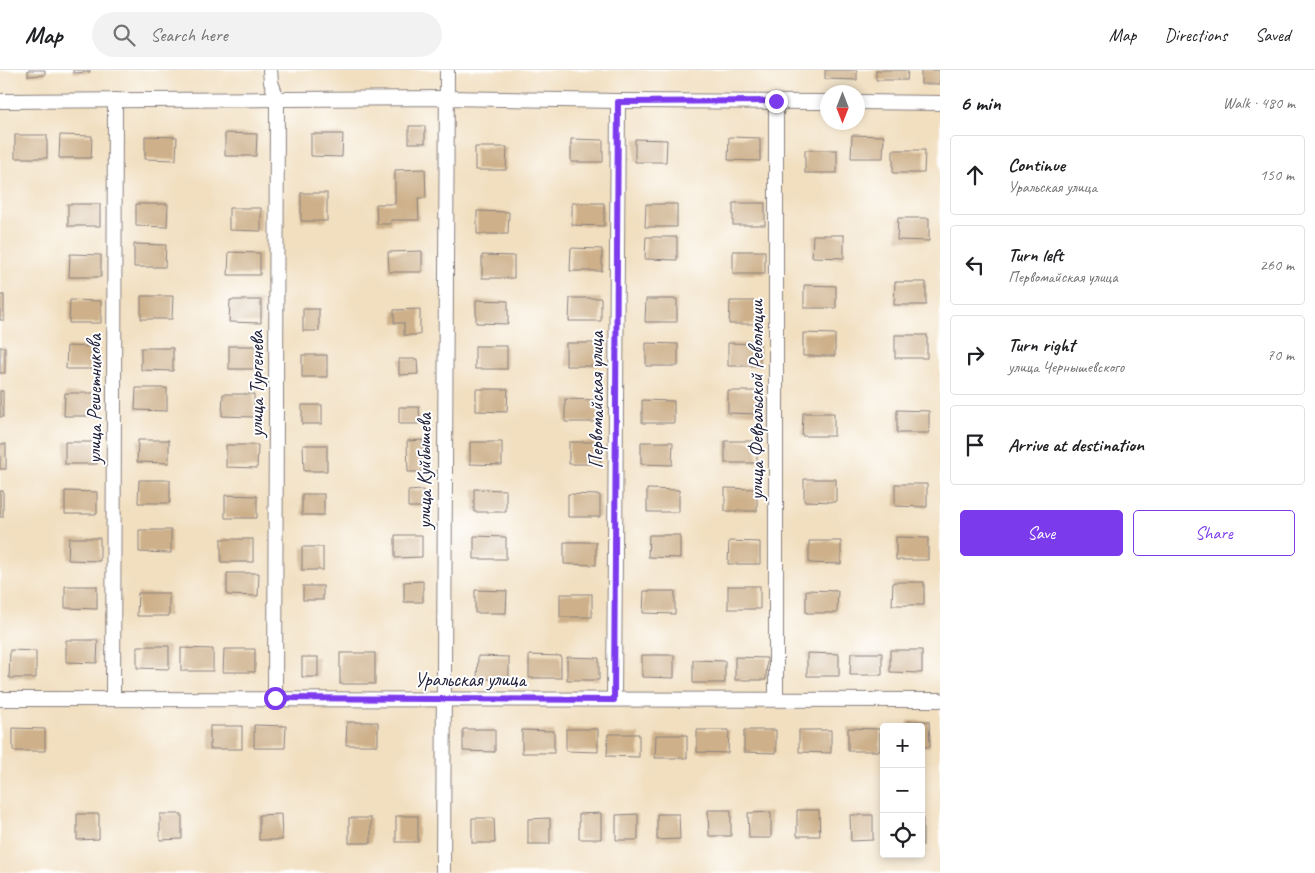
<!DOCTYPE html>
<html lang="en">
<head>
<meta charset="utf-8">
<style>
	body { margin:0; font-family:Caveat,sans-serif; background:#f2f2f2; color:#202124 }
	.controls { position:absolute; right:15px; bottom:15px; display:grid; overflow:hidden; border-radius:5px; box-shadow:0 2px 8px #0003 }
	.controls button { width:45px; height:45px; display:grid; place-items:center; padding:0; border:0; border-bottom:1px solid #e0e0e0; background:#fff; color:#202124; font:25px sans-serif }
	.compass { position:absolute; left:820px; top:15px; width:45px; height:45px; border-radius:50%; background:#fff; box-shadow:0 2px 8px #0003; rotate:180deg }
	.stop { position:absolute; width:15px; height:15px; margin:-11px; border:4px solid #7c3aed; border-radius:50%; background:#fff }
	.stop.end { background:#7c3aed; border-color:#fff; box-shadow:0 1px 5px #0008 }
	.list { margin:0; padding:0; list-style:none }
	h2 { display:flex; justify-content:space-between; align-items:center; height:65px; margin:0; padding:0 20px; font-size:21px }
	h2 small { font-size:16px; font-weight:400; color:#757577 }
	.list li { display:grid; grid-template-columns:32px 1fr auto; gap:15px; align-items:center; box-sizing:border-box; height:80px; margin:0 10px 10px; padding:0 10px; border:1px solid #e0e0e0; border-radius:5px }
	.list b { display:block; font-size:19px; white-space:nowrap }
	.list p { margin:0; font-size:16px; white-space:nowrap; color:#757577 }
	.list em { font-size:16px; font-style:normal; color:#757577 }
	.actions { display:flex; gap:10px; padding:15px 20px }
	.actions a { flex:1; padding:11px 0; border:1px solid #7c3aed; border-radius:5px; text-align:center; font-size:18px; color:#7c3aed }
	.actions .main { background:#7c3aed; color:#fff }
	.icon { flex:none; width:28px; height:28px; fill:none; stroke:currentColor; stroke-width:2; stroke-linecap:round; stroke-linejoin:round }
	.map { position:relative; flex:none; width:940px; height:803px; overflow:hidden }
	header { display:flex; align-items:center; gap:30px; box-sizing:border-box; height:70px; padding:0 25px; background:#fff; border-bottom:1px solid #e0e0e0 }
	header strong { font-size:24px }
	nav { display:flex; gap:28px; margin-inline-start:auto; font-size:18px }
	.search { width:350px; height:45px; background:#f2f2f2; display:flex; align-items:center; gap:12px; box-sizing:border-box; padding:0 18px; border-radius:28px; color:#757577; font-size:19px }
	main { display:flex }
	aside { flex:1; background:#fff }
	.map>svg:first-child { display:block }
	.building { fill:#ceb18b }
	.lines { fill:none; stroke-linecap:round; stroke-linejoin:round }
	.street-casing { stroke:#8a807e; stroke-width:16 }
	.street { stroke:#fff; stroke-width:14 }
	.route { stroke:#7c3aed; stroke-width:6 }
	.labels { text-anchor:middle; dominant-baseline:central; stroke-width:4; stroke-linejoin:round; paint-order:stroke }
	.street-label { font-size:20px; fill:#22223b; stroke:#fff }
</style>
</head>
<body>
<header>
<strong>Map</strong>
<div class="search"><svg class="icon" aria-label="search" viewBox="0 0 24 24"><circle cx="10" cy="10" r="6"/><path d="M15 15l6 6"/></svg>Search here</div>
<nav><a>Map</a><a>Directions</a><a>Saved</a></nav>
</header>
<main>
<div class="map">
<svg width="940" height="803" viewBox="0 0 940 803">
	<rect width="100%" height="100%" fill="#fff"/>
	<filter id="ink" filterUnits="userSpaceOnUse"><feTurbulence type="fractalNoise" baseFrequency=".02" numOctaves="2"/><feDisplacementMap in="SourceGraphic" scale="10" xChannelSelector="R" yChannelSelector="G"/><feConvolveMatrix kernelMatrix="1 2 1 2 8 2 1 2 1" color-interpolation-filters="sRGB"/></filter>
	<filter id="wash" filterUnits="userSpaceOnUse"><feTurbulence type="fractalNoise" baseFrequency=".0096" numOctaves="4" result="noise"/><feDisplacementMap in="SourceGraphic" scale="20" xChannelSelector="R" yChannelSelector="G"/><feGaussianBlur stdDeviation="1.12" result="paint"/><feColorMatrix in="noise" values="0 0 0 0 0 0 0 0 0 0 0 0 0 0 0 0 0 1.4 0 .05"/><feComposite in="paint" operator="in"/></filter>
	<g filter="url(#wash)">
		<rect width="100%" height="100%" fill="#f1dfc0"/>
		<g id="blocks">
			<g class="building">
				<polygon points="28,0 45,0 45,5 28,6"/>
				<polygon points="73,0 90,0 90,2 73,3"/>
				<polygon points="825,0 857,0 857,10 825,9"/>
				<polygon points="876,0 908,0 907,10 876,10"/>
				<rect x="921" y="0" width="19" height="14"/>
				<rect x="409" y="56" width="16" height="17"/>
				<polygon points="225,63 257,64 256,86 225,86"/>
				<polygon points="311,64 343,64 342,87 311,86"/>
				<rect x="15" y="65" width="32" height="23"/>
				<polygon points="60,65 92,66 91,88 59,88"/>
				<polygon points="852,65 884,66 883,88 851,88"/>
				<polygon points="145,66 177,67 176,90 145,89"/>
				<polygon points="729,67 760,68 760,91 728,90"/>
				<polygon points="571,69 603,70 603,92 571,92"/>
				<polygon points="635,69 667,70 666,92 635,92"/>
				<polygon points="475,77 507,77 506,100 475,100"/>
				<rect x="805" y="80" width="32" height="23"/>
				<polygon points="893,80 925,80 924,103 893,103"/>
				<polygon points="425,99 426,128 418,128 419,150 391,150 391,154 377,154 376,134 395,134 395,100"/>
				<rect x="301" y="123" width="26" height="28"/>
				<polygon points="572,133 604,133 604,156 572,155"/>
				<rect x="733" y="133" width="32" height="22"/>
				<rect x="68" y="134" width="32" height="22"/>
				<polygon points="136,134 168,134 167,157 136,156"/>
				<polygon points="646,134 677,134 677,157 645,157"/>
				<polygon points="229,138 261,138 261,161 229,160"/>
				<polygon points="477,141 509,142 508,164 477,164"/>
				<polygon points="898,148 929,148 929,171 897,170"/>
				<polygon points="813,165 844,165 844,188 812,187"/>
				<polygon points="646,167 677,167 677,190 645,189"/>
				<polygon points="134,174 166,175 165,197 134,197"/>
				<polygon points="571,178 602,179 602,201 570,201"/>
				<polygon points="422,181 422,202 389,202 388,182"/>
				<rect x="733" y="181" width="32" height="23"/>
				<polygon points="229,182 260,183 260,205 228,205"/>
				<polygon points="70,184 101,185 101,207 69,207"/>
				<polygon points="482,185 514,186 514,208 482,208"/>
				<polygon points="895,212 926,212 926,235 894,235"/>
				<polygon points="804,215 836,216 836,238 804,238"/>
				<rect x="0" y="225" width="4" height="25"/>
				<polygon points="141,226 173,226 172,249 141,249"/>
				<polygon points="570,228 601,228 601,251 569,251"/>
				<polygon points="646,229 677,229 677,252 645,252"/>
				<polygon points="70,230 101,231 101,253 69,253"/>
				<polygon points="230,230 261,230 261,253 229,252"/>
				<polygon points="476,230 508,231 508,254 476,253"/>
				<polygon points="730,231 761,231 761,254 729,254"/>
				<rect x="303" y="239" width="16" height="22"/>
				<polygon points="420,239 420,265 404,265 404,253 394,253 394,240"/>
				<polygon points="803,263 835,264 835,286 803,286"/>
				<rect x="895" y="265" width="32" height="23"/>
				<rect x="566" y="273" width="32" height="23"/>
				<polygon points="646,273 678,274 678,296 646,296"/>
				<polygon points="728,273 760,274 760,296 728,296"/>
				<polygon points="67,276 98,277 98,299 66,299"/>
				<rect x="229" y="276" width="32" height="23"/>
				<rect x="475" y="276" width="32" height="23"/>
				<rect x="0" y="277" width="5" height="26"/>
				<polygon points="141,278 173,278 173,301 141,300"/>
				<rect x="302" y="285" width="25" height="22"/>
				<polygon points="399,289 417,289 418,304 399,305"/>
				<polygon points="136,318 167,318 167,341 135,340"/>
				<polygon points="476,319 508,319 507,342 476,341"/>
				<rect x="0" y="321" width="3" height="26"/>
				<polygon points="728,321 760,321 760,344 728,343"/>
				<polygon points="65,323 96,323 96,346 64,346"/>
				<polygon points="223,324 254,324 254,347 222,346"/>
				<polygon points="565,329 597,330 597,352 565,352"/>
				<polygon points="642,330 674,331 674,353 642,353"/>
				<rect x="302" y="335" width="20" height="19"/>
				<polygon points="399,337 419,337 420,354 399,354"/>
				<polygon points="897,340 929,341 929,363 897,363"/>
				<polygon points="803,343 834,343 834,366 802,366"/>
				<polygon points="138,370 169,370 169,393 137,392"/>
				<polygon points="423,370 423,402 408,402 407,371"/>
				<rect x="725" y="371" width="32" height="22"/>
				<rect x="65" y="372" width="32" height="22"/>
				<polygon points="470,372 502,372 502,395 470,394"/>
				<polygon points="569,372 601,372 600,394 569,394"/>
				<polygon points="641,372 673,372 672,395 641,394"/>
				<rect x="0" y="374" width="6" height="25"/>
				<polygon points="226,375 258,375 257,398 226,397"/>
				<polygon points="303,375 327,375 327,401 304,401"/>
				<polygon points="804,409 836,409 836,432 804,431"/>
				<polygon points="139,410 170,410 170,433 138,433"/>
				<polygon points="895,414 927,414 927,437 895,436"/>
				<polygon points="725,418 757,419 757,441 725,441"/>
				<polygon points="474,419 506,420 506,442 474,442"/>
				<polygon points="647,419 679,420 679,442 647,442"/>
				<polygon points="423,420 423,437 408,437 408,421"/>
				<rect x="0" y="421" width="3" height="26"/>
				<polygon points="65,421 97,422 97,444 65,444"/>
				<rect x="302" y="424" width="22" height="21"/>
				<polygon points="568,424 600,425 600,447 568,447"/>
				<polygon points="225,425 257,426 257,448 225,448"/>
				<polygon points="139,460 171,460 171,483 139,482"/>
				<polygon points="395,465 422,465 422,487 395,488"/>
				<polygon points="649,465 680,465 680,488 648,487"/>
				<polygon points="474,466 506,467 506,489 474,489"/>
				<polygon points="896,467 928,468 928,490 896,490"/>
				<polygon points="69,468 100,468 100,491 68,490"/>
				<rect x="221" y="469" width="32" height="23"/>
				<polygon points="729,471 760,472 760,494 728,494"/>
				<polygon points="809,471 841,471 841,494 809,493"/>
				<polygon points="564,472 596,472 596,495 564,494"/>
				<rect x="302" y="477" width="21" height="23"/>
				<polygon points="227,503 259,503 258,526 227,525"/>
				<polygon points="423,511 423,532 404,532 404,512"/>
				<polygon points="893,512 924,512 924,535 892,535"/>
				<polygon points="65,516 97,516 97,539 65,538"/>
				<rect x="303" y="516" width="20" height="14"/>
				<rect x="728" y="516" width="32" height="23"/>
				<polygon points="475,520 507,521 506,543 475,543"/>
				<polygon points="806,520 838,521 837,543 806,543"/>
				<polygon points="644,521 675,521 675,544 643,543"/>
				<polygon points="138,523 169,523 169,546 137,546"/>
				<rect x="560" y="524" width="32" height="23"/>
				<polygon points="66,570 98,570 97,593 66,592"/>
				<polygon points="137,576 169,576 169,599 137,598"/>
				<polygon points="181,578 213,579 213,601 181,601"/>
				<polygon points="224,579 255,579 255,602 223,602"/>
				<polygon points="10,580 36,581 36,608 9,608"/>
				<polygon points="890,580 922,580 922,603 890,602"/>
				<rect x="340" y="583" width="35" height="31"/>
				<polygon points="807,583 839,584 839,606 807,606"/>
				<polygon points="851,583 882,583 882,605 850,605"/>
				<polygon points="529,585 561,586 561,608 529,608"/>
				<polygon points="642,585 674,585 674,608 642,607"/>
				<polygon points="478,586 509,587 509,609 477,609"/>
				<rect x="302" y="587" width="16" height="20"/>
				<polygon points="567,587 599,588 599,610 567,610"/>
				<polygon points="735,587 767,588 766,610 735,610"/>
				<polygon points="693,590 725,591 725,613 693,613"/>
				<polygon points="907,651 929,651 930,677 921,677 921,657 907,657"/>
				<polygon points="347,652 378,652 378,675 346,675"/>
				<polygon points="254,655 286,656 285,678 254,678"/>
				<rect x="210" y="656" width="32" height="23"/>
				<polygon points="13,658 45,659 45,681 13,681"/>
				<polygon points="848,658 880,659 880,681 848,681"/>
				<polygon points="463,659 495,659 495,682 463,681"/>
				<polygon points="566,659 598,659 598,682 566,681"/>
				<polygon points="522,660 554,661 554,683 522,683"/>
				<polygon points="697,660 729,660 728,683 697,682"/>
				<polygon points="744,660 776,660 776,683 744,682"/>
				<polygon points="799,660 831,660 831,683 799,682"/>
				<polygon points="608,664 639,664 639,687 607,686"/>
				<polygon points="656,665 687,665 687,688 655,688"/>
				<polygon points="708,740 731,740 731,766 709,766"/>
				<polygon points="797,740 819,740 820,766 797,766"/>
				<polygon points="771,742 771,768 749,768 748,743"/>
				<polygon points="601,743 601,769 579,769 579,744"/>
				<polygon points="77,744 99,744 99,769 77,770"/>
				<polygon points="160,744 182,744 182,769 160,770"/>
				<polygon points="281,744 282,770 259,770 259,745"/>
				<polygon points="638,744 638,770 616,770 616,745"/>
				<polygon points="657,744 679,744 680,769 657,770"/>
				<polygon points="850,745 873,745 873,770 851,771"/>
				<rect x="396" y="746" width="22" height="26"/>
				<rect x="349" y="748" width="22" height="25"/>
				<polygon points="472,748 494,748 495,773 472,773"/>
				<polygon points="550,748 550,774 528,774 528,749"/>
				<rect x="921" y="749" width="2" height="26"/>
			</g>
		</g>
	</g>
	<g filter="url(#ink)">
		<use href="#blocks" fill-opacity="0" stroke="#8a807e" stroke-width="1"/>
		<g class="lines">
			<g class="street-casing">
				<g id="street">
					<polyline points="270,0 271,12 277,29 275,628"/>
					<polyline points="0,31 447,28 618,31 828,32"/>
					<polyline points="776,31 776,629"/>
					<polyline points="858,32 940,33"/>
					<polyline points="113,628 115,30"/>
					<polyline points="0,629 940,630"/>
					<polyline points="614,629 618,31"/>
					<polyline points="443,803 447,0"/>
				</g>
			</g>
			<use href="#street" class="street"/>
		</g>
	</g>
	<g class="lines" filter="url(#ink)">
		<polyline class="route" points="275,628 614,630 618,32 776,31"/>
	</g>
	<g class="labels">
		<g class="street-label">
			<text transform="translate(256 314) rotate(-90)">улица Тургенева</text>
			<text transform="translate(94 329) rotate(-90)">улица Решетникова</text>
			<text transform="translate(596 330) rotate(-90)">Первомайская улица</text>
			<text transform="translate(756 330) rotate(-90)">улица Февральской Революции</text>
			<text transform="translate(424 401) rotate(-90)">улица Куйбышева</text>
			<text x="470" y="609">Уральская улица</text>
		</g>
	</g>
</svg>
<div class="controls">
<button>+</button>
<button>−</button>
<button><svg class="icon" aria-label="locate" viewBox="0 0 24 24"><circle cx="12" cy="12" r="6"/><path d="M12 2v4M12 18v4M2 12h4M18 12h4"/></svg></button>
</div>
<svg class="compass" viewBox="-18 -18 36 36"><path d="M0-13l5 13h-10z" fill="#e53935"/><path d="M0 13l5-13h-10z" fill="#757577"/></svg>
<div class="stop" style="left:275px;top:628px"></div>
<div class="stop end" style="left:776px;top:31px"></div>
</div>
<aside>
<h2>6 min<small>Walk · 480 m</small></h2>
<ul class="list">
<li><svg class="icon" aria-label="ahead" viewBox="0 0 24 24"><path d="M12 20V5M6 11l6-6 6 6"/></svg><div><b>Continue</b><p>Уральская улица</p></div><em>150 m</em></li>
<li><svg class="icon" aria-label="left" viewBox="0 0 24 24"><path d="M17 20v-9H6M10 6l-5 5 5 5"/></svg><div><b>Turn left</b><p>Первомайская улица</p></div><em>260 m</em></li>
<li><svg class="icon" aria-label="right" viewBox="0 0 24 24"><path d="M7 20v-9h11M14 6l5 5-5 5"/></svg><div><b>Turn right</b><p>улица Чернышевского</p></div><em>70 m</em></li>
<li><svg class="icon" aria-label="arrive" viewBox="0 0 24 24"><path d="M6 21V4h12l-3 4 3 4H6"/></svg><div><b>Arrive at destination</b></div></li>
</ul>
<div class="actions"><a class="main">Save</a><a>Share</a></div>
</aside>
</main>
</body>
</html>
